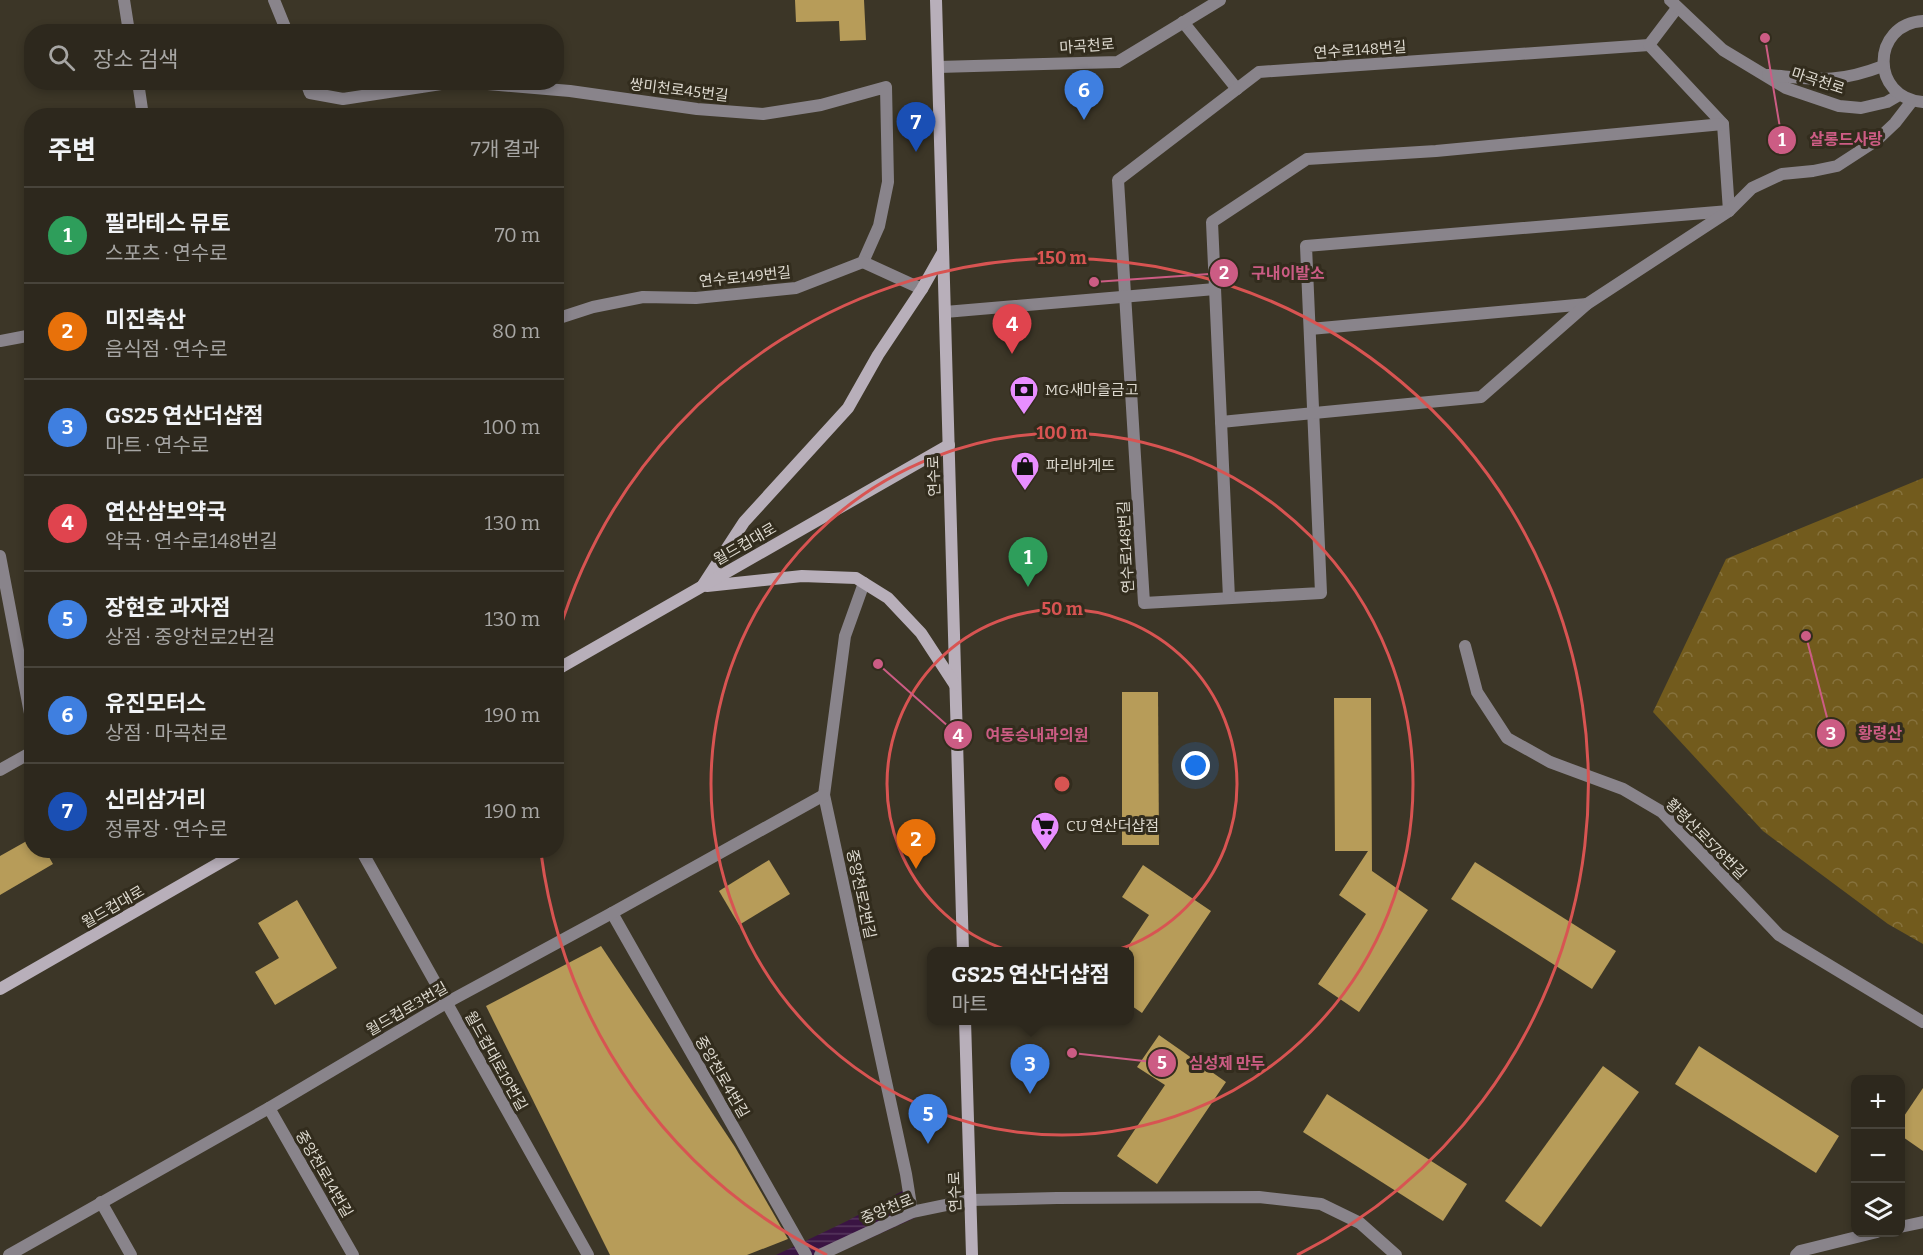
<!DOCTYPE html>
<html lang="ko">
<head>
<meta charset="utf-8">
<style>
	body { margin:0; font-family:Bitter,"Noto Sans KR",serif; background:#353026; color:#f1f3f6 }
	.controls { position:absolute; right:18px; bottom:18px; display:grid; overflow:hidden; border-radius:12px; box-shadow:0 3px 9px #0003 }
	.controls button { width:54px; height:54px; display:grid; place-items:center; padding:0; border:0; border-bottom:2px solid #48443b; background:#2d281d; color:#f1f3f6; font:30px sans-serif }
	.you { position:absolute; left:1196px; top:766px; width:21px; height:21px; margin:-15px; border:4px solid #fff; border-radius:50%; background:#1a73e8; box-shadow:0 0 0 9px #1a73e833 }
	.badge { display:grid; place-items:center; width:39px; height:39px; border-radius:50%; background:#db2777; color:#fff; font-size:20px; font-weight:700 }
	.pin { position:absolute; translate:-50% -50px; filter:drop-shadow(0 2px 3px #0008) }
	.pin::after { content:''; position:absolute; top:32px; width:21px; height:18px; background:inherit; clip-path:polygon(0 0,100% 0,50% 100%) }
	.popup { position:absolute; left:927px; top:947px; width:207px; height:78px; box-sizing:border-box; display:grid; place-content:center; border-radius:12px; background:#2d281d; filter:drop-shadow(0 2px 4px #0005); font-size:20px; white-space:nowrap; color:#a7a6a4 }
	.popup b { font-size:22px; color:#f1f3f6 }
	.popup::after { content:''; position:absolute; left:50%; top:100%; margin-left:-12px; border:12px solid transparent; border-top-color:#2d281d }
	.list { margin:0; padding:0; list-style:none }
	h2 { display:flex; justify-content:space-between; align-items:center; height:78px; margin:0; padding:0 24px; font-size:26px }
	h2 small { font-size:20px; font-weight:400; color:#a7a6a4 }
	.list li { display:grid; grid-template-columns:39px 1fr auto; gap:18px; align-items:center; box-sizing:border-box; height:96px; padding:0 24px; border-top:2px solid #48443b }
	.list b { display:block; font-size:22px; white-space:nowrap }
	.list p { margin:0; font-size:20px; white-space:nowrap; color:#a7a6a4 }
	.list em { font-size:20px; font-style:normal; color:#a7a6a4 }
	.icon { flex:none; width:33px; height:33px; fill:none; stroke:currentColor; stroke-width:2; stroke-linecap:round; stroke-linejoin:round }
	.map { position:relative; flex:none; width:1923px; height:1255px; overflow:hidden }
	.search { position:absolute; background:#2d281d; box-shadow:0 3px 9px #0003; left:24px; top:24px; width:540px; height:66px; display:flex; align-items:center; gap:15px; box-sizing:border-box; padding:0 21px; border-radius:24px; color:#a7a6a4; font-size:22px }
	.panel { position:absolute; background:#2d281d; box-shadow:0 3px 9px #0003; left:24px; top:108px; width:540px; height:750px; border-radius:24px }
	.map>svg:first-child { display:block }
	.forest { fill:url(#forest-crowns) }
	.water { fill:url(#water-rules) }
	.building { fill:#b79c59 }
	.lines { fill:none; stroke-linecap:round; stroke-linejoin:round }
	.minor { stroke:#89848b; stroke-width:12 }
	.tertiary { stroke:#89848b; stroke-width:12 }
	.secondary { stroke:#b8afba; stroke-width:12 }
	.ring { fill:none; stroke:#d85452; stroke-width:3 }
	.labels { text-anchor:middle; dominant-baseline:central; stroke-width:6; stroke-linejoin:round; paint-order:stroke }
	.street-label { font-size:15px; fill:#dedad0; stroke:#322c1d }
	.poi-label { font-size:15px; fill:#dedad0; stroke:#322c1d; text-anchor:start }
	.centre { fill:#d85452; stroke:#322c1d; stroke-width:3 }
	.ring-label { font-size:18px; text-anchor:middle; font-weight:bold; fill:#d85452; stroke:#322c1d; stroke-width:6; stroke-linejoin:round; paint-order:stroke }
	.leader { fill:none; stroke:#cc5c84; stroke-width:2 }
	.callout-dot { fill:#cc5c84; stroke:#322c1d; stroke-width:2 }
	.mark-label { font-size:18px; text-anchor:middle; font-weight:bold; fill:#fff }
	.callout-label { font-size:16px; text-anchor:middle; font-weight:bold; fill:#cc5c84; stroke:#322c1d; stroke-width:6; stroke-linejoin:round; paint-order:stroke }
</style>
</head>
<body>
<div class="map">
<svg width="1923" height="1255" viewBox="0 0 1923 1255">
	<defs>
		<pattern id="forest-crowns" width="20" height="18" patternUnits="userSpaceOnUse" patternTransform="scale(1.5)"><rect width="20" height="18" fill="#725b1d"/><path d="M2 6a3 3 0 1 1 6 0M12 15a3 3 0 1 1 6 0" fill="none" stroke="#86723d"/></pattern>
		<pattern id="water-rules" width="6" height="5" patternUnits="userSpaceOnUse" patternTransform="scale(1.5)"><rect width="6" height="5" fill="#3a1443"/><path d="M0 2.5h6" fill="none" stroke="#56365d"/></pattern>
	</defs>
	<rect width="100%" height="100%" fill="#3c3627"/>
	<polygon class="forest" points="1923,478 1923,944 1888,924 1763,831 1653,712 1726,559"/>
	<polygon class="water" points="904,1190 919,1216 833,1255 776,1255 847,1221"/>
	<g class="building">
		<polygon points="795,0 864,0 866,40 840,41 839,21 796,22"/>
		<polygon points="1122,692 1158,692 1159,845 1122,845"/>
		<polygon points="1334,698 1371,698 1372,871 1428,910 1359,1012 1318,984 1366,914 1339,895 1368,851 1335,851"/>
		<polygon points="32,838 32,850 45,850 53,864 0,895 0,856"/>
		<polygon points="769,860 790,894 739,925 719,891"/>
		<polygon points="1475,862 1616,951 1592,989 1451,899"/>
		<polygon points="1143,865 1211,911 1142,1013 1129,1004 1129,945 1149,915 1122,897"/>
		<polygon points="297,900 337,968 275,1005 255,972 279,958 258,923"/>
		<polygon points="601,946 735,1147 788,1239 747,1255 610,1255 486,1006"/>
		<polygon points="1159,1035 1226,1082 1157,1184 1117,1156 1165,1085 1137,1067"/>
		<polygon points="1699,1046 1839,1136 1816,1173 1675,1084"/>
		<polygon points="1603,1066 1639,1092 1541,1227 1505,1201"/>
		<polygon points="1923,1088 1923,1151 1900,1135 1900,1122"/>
		<polygon points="1327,1094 1467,1184 1443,1221 1303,1132"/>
	</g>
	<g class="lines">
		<g class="minor">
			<polyline points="124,0 129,32"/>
			<polyline points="274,0 287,32"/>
			<polyline points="1183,22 1237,89"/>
			<polygon points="1649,45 1723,124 1729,211 1306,246 1321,593 1144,603 1118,180 1259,72"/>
			<polyline points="1649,45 1677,8"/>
			<polyline points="138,82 143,116"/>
			<polyline points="306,82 310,93 343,99 454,82"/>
			<polyline points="465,82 570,91 697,109 763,114 821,105 886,87 888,182 879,226 863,262 796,288 696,298 643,297 593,307 556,319"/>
			<polyline points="863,262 922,289"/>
			<polyline points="945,312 1215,289"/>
			<polyline points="1310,329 1587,304"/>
			<polyline points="0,341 32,335"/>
			<polyline points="1221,422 1481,397 1587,304 1729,211 1752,188 1782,174 1813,171 1837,166 1877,140 1895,123 1912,101"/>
			<polyline points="0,556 32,724"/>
			<polyline points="864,583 845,636 824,795 906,1174 912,1212"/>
			<polyline points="1229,598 1212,222 1307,159 1436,151 1723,124"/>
			<polyline points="1465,646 1477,692 1507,738 1550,762 1623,789 1662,812 1779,935 1923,1022"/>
			<polyline points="0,770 32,752"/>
			<polyline points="361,850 588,1255"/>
			<polyline points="612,913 806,1255"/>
			<polyline points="269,1108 353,1255"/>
			<polyline points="970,1200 1057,1198 1259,1197 1321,1204 1360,1223 1396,1255"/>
			<polyline points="101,1202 131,1255"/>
			<polyline points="9,1255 269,1108 446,1003 612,913 824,795"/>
		</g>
		<g class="tertiary">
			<polyline points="1670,0 1723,50 1786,88 1839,106 1861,108 1887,102 1899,95"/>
			<path d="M1923 21C1871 24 1870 98 1923 102"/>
			<polyline points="938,67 1118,62 1220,0"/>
			<path d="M1768 75C1816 79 1836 84 1883 66"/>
			<polyline points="1900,1227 1923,1222"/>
			<polyline points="820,1255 912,1212 970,1200"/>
			<polyline points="1796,1255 1800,1251 1877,1232"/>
		</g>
		<g class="secondary">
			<polyline points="936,0 963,952"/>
			<polyline points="703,585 744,522 848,408 878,355 922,289 943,252"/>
			<polyline points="707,586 802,576 856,578 888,598 921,633 955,685"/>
			<polyline points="556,670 949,445"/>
			<polyline points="0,989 242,850"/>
			<polyline points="965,1020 972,1255"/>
		</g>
	</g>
	<g class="ring">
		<circle cx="1062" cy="784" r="175"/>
		<circle cx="1062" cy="784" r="351"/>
		<path d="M827 1255A526 526 0 0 1 541 853M558 635A526 526 0 1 1 1297 1255"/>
	</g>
	<defs>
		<g id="bank-pin" transform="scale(1.5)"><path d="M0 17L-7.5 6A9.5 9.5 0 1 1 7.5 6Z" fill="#e88eff" stroke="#322c1d"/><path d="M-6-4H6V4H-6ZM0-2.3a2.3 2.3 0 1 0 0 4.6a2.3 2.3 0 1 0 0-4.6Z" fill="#111"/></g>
		<g id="shop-pin" transform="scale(1.5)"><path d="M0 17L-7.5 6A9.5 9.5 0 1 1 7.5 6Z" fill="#e88eff" stroke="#322c1d"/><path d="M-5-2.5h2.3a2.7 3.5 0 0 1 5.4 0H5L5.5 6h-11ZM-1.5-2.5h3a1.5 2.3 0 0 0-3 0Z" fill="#111"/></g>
		<g id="supermarket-pin" transform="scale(1.5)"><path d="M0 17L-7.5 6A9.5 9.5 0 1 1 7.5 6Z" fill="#e88eff" stroke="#322c1d"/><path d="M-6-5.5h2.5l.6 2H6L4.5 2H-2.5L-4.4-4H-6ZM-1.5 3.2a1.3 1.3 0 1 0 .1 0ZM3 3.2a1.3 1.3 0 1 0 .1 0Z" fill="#111"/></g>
	</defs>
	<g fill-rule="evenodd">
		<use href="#bank-pin" x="1024" y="390"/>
		<use href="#shop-pin" x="1025" y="466"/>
		<use href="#supermarket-pin" x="1045" y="826"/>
	</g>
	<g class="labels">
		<g class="street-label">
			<text transform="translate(1087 46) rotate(-4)">마곡천로</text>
			<text transform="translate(1360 50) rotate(-4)">연수로148번길</text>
			<text transform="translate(1818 81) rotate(18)">마곡천로</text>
			<text transform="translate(679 90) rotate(7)">쌍미천로45번길</text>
			<text transform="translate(745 277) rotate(-6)">연수로149번길</text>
			<text transform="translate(934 476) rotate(-92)">연수로</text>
			<text transform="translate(745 544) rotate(-30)">월드컵대로</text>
			<text transform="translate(1126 547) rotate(-93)">연수로148번길</text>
			<text transform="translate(1706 839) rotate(45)">황령산로578번길</text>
			<text transform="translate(861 894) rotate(78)">중앙천로2번길</text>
			<text transform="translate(113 907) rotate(-30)">월드컵대로</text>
			<text transform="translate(407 1009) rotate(-30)">월드컵로3번길</text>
			<text transform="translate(496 1061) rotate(61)">월드컵대로19번길</text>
			<text transform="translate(722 1077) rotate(60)">중앙천로4번길</text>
			<text transform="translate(324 1174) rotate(60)">중앙천로14번길</text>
			<text transform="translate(955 1192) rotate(-92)">연수로</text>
			<text transform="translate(887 1209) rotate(-22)">중앙천로</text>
		</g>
		<g class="poi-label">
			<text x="1045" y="390">MG새마을금고</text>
			<text x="1046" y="466">파리바게뜨</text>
			<text x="1066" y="826">CU 연산더샵점</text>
		</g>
	</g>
	<circle cx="1062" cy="784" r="9" class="centre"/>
	<g class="ring-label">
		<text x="1062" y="264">150 m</text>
		<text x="1062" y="439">100 m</text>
		<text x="1062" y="615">50 m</text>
	</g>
	<path class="leader" d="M1765 38L1782 140M1094 282L1224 273M1806 636L1831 733M878 664L958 735M1072 1053L1162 1063"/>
	<g class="callout-dot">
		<circle cx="1765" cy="38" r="6"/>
		<circle cx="1094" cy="282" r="6"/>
		<circle cx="1806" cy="636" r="6"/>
		<circle cx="878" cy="664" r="6"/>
		<circle cx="1072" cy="1053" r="6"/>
		<circle cx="1782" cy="140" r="15"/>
		<circle cx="1224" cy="273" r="15"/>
		<circle cx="1831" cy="733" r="15"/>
		<circle cx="958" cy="735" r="15"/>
		<circle cx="1162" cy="1063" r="15"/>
	</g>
	<g class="mark-label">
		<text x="1782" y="146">1</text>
		<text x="1224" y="279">2</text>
		<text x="1831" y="740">3</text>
		<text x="958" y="742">4</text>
		<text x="1162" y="1069">5</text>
	</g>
	<g class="callout-label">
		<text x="1846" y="145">살롱드사랑</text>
		<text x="1288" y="279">구내이발소</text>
		<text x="1880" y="739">황령산</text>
		<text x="1037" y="741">여동승내과의원</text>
		<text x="1227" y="1069">심성제 만두</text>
	</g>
</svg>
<div class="controls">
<button>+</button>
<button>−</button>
<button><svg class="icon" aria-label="layers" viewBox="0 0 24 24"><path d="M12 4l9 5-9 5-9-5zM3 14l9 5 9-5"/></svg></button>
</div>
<div class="you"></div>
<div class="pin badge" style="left:1028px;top:587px;background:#2e9e5b">1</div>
<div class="pin badge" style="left:916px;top:869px;background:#e8710a">2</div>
<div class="pin badge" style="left:1030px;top:1094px;background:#3f7fe0">3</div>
<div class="popup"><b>GS25 연산더샵점</b>마트</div>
<div class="pin badge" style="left:1012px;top:354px;background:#e0444e">4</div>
<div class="pin badge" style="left:928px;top:1144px;background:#3f7fe0">5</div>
<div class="pin badge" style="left:1084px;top:120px;background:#3f7fe0">6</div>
<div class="pin badge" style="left:916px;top:152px;background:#1a4fb4">7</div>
<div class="search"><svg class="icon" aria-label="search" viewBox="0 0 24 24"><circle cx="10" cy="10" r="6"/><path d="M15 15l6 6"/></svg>장소 검색</div>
<section class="panel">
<h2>주변<small>7개 결과</small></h2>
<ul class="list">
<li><span class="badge" style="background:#2e9e5b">1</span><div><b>필라테스 뮤토</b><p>스포츠 · 연수로</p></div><em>70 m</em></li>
<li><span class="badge" style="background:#e8710a">2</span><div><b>미진축산</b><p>음식점 · 연수로</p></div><em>80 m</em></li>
<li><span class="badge" style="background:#3f7fe0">3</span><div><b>GS25 연산더샵점</b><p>마트 · 연수로</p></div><em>100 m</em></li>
<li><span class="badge" style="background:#e0444e">4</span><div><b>연산삼보약국</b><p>약국 · 연수로148번길</p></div><em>130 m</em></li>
<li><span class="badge" style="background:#3f7fe0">5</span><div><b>장현호 과자점</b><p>상점 · 중앙천로2번길</p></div><em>130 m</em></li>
<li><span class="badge" style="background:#3f7fe0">6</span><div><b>유진모터스</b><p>상점 · 마곡천로</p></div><em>190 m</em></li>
<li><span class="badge" style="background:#1a4fb4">7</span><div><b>신리삼거리</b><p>정류장 · 연수로</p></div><em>190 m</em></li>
</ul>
</section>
</div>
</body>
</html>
